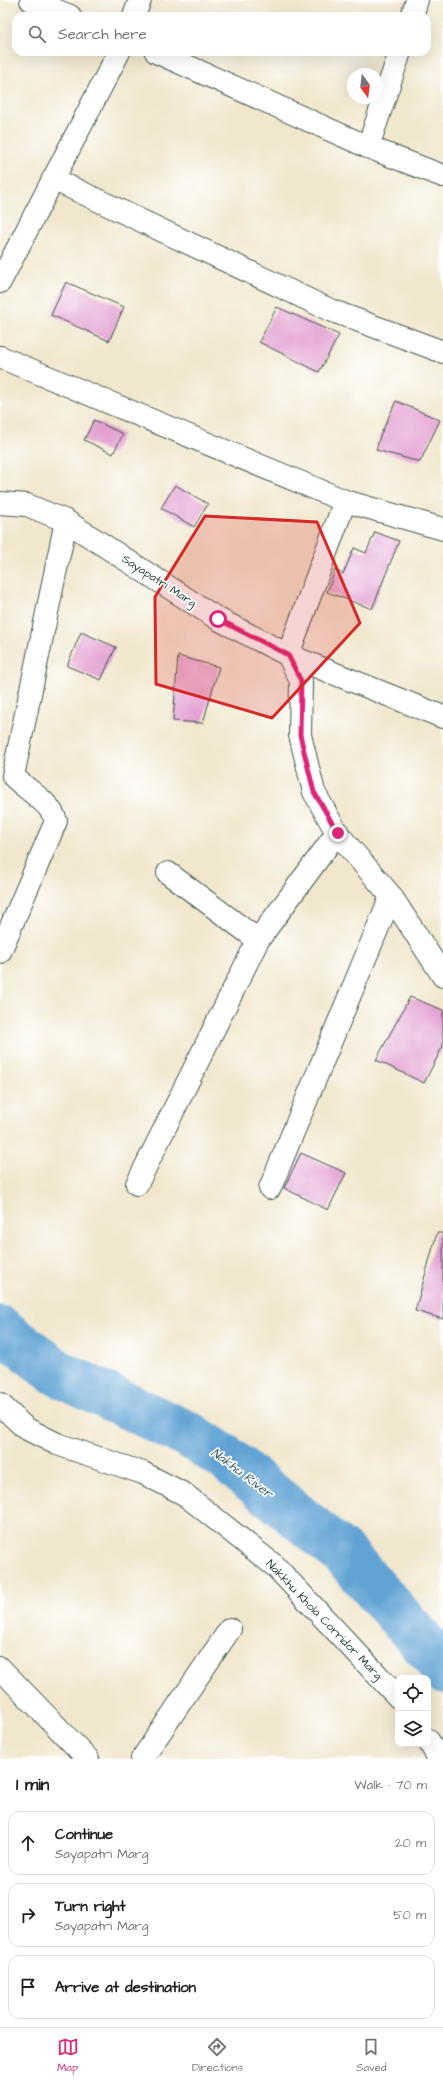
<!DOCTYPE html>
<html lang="en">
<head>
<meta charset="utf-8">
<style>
	body { margin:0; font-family:"Architects Daughter",sans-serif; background:#f6f6f6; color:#202124 }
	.controls { position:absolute; right:12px; bottom:12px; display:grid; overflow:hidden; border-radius:8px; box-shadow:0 4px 16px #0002 }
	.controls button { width:36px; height:36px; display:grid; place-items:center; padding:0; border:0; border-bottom:1px solid #e0e0e0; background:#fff; color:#202124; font:20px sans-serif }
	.compass { position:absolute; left:347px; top:68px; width:36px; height:36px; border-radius:50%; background:#fff; box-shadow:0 4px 16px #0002; rotate:166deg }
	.stop { position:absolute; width:12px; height:12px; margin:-9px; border:3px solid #db2777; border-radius:50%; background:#fff }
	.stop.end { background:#db2777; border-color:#fff; box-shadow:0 1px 4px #0008 }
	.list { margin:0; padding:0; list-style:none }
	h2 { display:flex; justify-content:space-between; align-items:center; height:52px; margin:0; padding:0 16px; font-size:17px }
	h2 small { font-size:13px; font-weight:400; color:#757577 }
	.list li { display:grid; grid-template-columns:26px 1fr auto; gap:12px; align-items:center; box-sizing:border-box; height:64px; margin:0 8px 8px; padding:0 8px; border:1px solid #e0e0e0; border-radius:12px }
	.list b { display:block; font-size:15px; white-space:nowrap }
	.list p { margin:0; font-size:13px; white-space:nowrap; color:#757577 }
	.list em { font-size:13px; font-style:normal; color:#757577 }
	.icon { flex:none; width:22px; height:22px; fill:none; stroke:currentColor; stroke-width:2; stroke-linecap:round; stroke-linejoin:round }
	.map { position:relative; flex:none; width:443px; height:1759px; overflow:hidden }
	.search { position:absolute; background:#fff; box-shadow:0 4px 16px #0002; left:12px; right:12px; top:12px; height:44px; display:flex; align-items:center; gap:10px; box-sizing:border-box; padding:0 14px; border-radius:12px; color:#757577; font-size:15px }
	.sheet { height:268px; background:#fff }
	nav { display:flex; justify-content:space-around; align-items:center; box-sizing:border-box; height:56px; border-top:1px solid #e0e0e0; background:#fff; font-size:11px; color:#757577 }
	nav a { display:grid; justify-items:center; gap:2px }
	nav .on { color:#db2777 }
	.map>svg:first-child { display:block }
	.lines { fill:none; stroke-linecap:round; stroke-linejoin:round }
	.river { stroke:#60a3d4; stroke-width:47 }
	.building { fill:#e3a0d2 }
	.minor-casing { stroke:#3e564b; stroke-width:24 }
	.tertiary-casing { stroke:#3e564b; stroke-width:24 }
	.minor { stroke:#fff; stroke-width:22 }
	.tertiary { stroke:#fff; stroke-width:22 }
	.route { stroke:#db2777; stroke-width:5 }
	.marked { fill:#d62828; fill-opacity:0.2; stroke:#d62828; stroke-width:3; stroke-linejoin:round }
	.labels { text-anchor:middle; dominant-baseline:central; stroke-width:3.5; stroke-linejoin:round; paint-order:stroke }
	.street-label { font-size:12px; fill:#1f3d34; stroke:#fff }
	.water-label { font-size:13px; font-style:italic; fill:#36616c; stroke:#fff }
</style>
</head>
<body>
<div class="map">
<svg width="443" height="1759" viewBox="0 0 443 1759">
	<rect width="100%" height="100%" fill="#fff"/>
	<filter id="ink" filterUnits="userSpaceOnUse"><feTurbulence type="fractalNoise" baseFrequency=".025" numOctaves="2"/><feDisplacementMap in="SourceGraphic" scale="8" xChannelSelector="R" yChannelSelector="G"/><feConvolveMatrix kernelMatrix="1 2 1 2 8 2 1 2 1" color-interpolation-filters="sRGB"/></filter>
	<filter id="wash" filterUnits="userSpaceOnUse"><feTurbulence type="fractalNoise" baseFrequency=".012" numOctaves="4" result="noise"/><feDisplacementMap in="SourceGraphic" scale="16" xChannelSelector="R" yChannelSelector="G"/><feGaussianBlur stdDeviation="0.9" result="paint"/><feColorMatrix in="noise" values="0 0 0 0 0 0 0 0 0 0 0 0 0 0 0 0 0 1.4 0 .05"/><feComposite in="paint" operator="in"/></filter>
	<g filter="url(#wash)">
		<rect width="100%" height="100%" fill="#f1e7cd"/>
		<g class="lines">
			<polyline class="river" points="0,1329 58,1373 191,1436 227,1459 345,1555 438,1660 443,1670"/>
		</g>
		<g id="blocks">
			<g class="building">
				<polygon points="66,282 124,307 109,341 51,315"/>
				<polygon points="277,307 339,335 319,372 259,342"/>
				<polygon points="396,401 440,420 420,462 376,450 380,436"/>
				<polygon points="94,420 123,434 113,454 84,440"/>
				<polygon points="175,485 208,504 194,527 161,508"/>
				<polygon points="375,532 399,541 372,609 327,592 335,570 343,574 354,548 366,553"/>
				<polygon points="81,632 116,647 101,680 67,666"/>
				<polygon points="178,656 219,667 203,723 173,721"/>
				<polygon points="410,997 443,1010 443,1046 424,1083 376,1060"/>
				<polygon points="301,1153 346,1173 328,1210 284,1188"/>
				<polygon points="437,1233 443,1233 443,1319 415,1311"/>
			</g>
		</g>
	</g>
	<g filter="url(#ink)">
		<use href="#blocks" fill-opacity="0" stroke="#3e564b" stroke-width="1"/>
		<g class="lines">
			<g class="minor-casing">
				<g id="minor">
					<polyline points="31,0 70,16"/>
					<polyline points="134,16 140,0"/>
					<polyline points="412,16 417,0"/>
					<polyline points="156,52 368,147 443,176"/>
					<polyline points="368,147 400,52"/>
					<polyline points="53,179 330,310 443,352"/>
					<polyline points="0,282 119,52"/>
					<polyline points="0,357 345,501 443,529"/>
					<polyline points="345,501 288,655 443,717"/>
					<polyline points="0,503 27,505 66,521 218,619 288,655 301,681 300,735 314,792 337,833 391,896 443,976"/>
					<polyline points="168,873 258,940"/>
					<path d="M0 952 56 821C51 802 26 790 13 776L66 521"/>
					<polyline points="137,1184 258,940 337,833"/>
					<polyline points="270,1188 391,896"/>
					<polyline points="0,1668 88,1759"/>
					<polyline points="142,1759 230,1629"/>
				</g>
			</g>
			<g class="tertiary-casing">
				<g id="tertiary">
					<polyline points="0,1404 25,1428 57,1444 143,1473 184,1494 275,1566 398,1697"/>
					<polyline points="428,1740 439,1759"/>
				</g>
			</g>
			<use href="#minor" class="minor"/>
			<use href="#tertiary" class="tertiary"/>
		</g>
	</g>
	<g class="lines" filter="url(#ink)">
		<polyline class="route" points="218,619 288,655 301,681 300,735 314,792 338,833"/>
	</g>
	<path class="marked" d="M205 516 317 522 360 623 272 718 156 684 155 597Z"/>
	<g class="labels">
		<g class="street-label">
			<text transform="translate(159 581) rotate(33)">Sayapatri Marg</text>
			<text transform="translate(324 1620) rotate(46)">Nakkhu Khola Corridor Marg</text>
		</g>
		<g class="water-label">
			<text transform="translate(242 1473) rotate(37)">Nakhu River</text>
		</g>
	</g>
</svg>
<div class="controls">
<button><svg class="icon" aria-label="locate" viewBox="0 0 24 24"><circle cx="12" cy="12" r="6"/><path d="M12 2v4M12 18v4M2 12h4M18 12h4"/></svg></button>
<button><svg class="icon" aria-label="layers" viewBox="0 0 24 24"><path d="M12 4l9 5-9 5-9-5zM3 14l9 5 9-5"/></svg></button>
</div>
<svg class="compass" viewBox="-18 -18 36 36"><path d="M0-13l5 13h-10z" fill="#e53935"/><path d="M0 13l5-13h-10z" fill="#757577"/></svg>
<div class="stop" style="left:218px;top:619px"></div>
<div class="stop end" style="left:338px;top:833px"></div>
<div class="search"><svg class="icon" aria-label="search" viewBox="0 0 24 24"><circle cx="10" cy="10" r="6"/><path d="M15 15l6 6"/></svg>Search here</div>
</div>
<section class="sheet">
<h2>1 min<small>Walk · 70 m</small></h2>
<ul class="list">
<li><svg class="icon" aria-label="ahead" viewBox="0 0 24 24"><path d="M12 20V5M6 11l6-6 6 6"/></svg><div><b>Continue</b><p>Sayapatri Marg</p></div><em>20 m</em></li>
<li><svg class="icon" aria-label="right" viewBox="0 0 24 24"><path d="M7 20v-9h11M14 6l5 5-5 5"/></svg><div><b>Turn right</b><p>Sayapatri Marg</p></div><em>50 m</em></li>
<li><svg class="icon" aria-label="arrive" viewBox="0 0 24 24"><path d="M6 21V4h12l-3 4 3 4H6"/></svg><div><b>Arrive at destination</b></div></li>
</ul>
</section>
<nav>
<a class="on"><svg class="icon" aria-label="map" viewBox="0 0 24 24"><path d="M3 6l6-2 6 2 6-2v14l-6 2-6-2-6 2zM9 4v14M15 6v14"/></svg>Map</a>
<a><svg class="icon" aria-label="directions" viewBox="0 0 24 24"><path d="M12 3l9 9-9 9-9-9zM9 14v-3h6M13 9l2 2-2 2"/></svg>Directions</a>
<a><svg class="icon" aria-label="saved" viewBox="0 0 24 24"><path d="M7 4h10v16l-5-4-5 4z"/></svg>Saved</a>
</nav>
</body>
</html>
